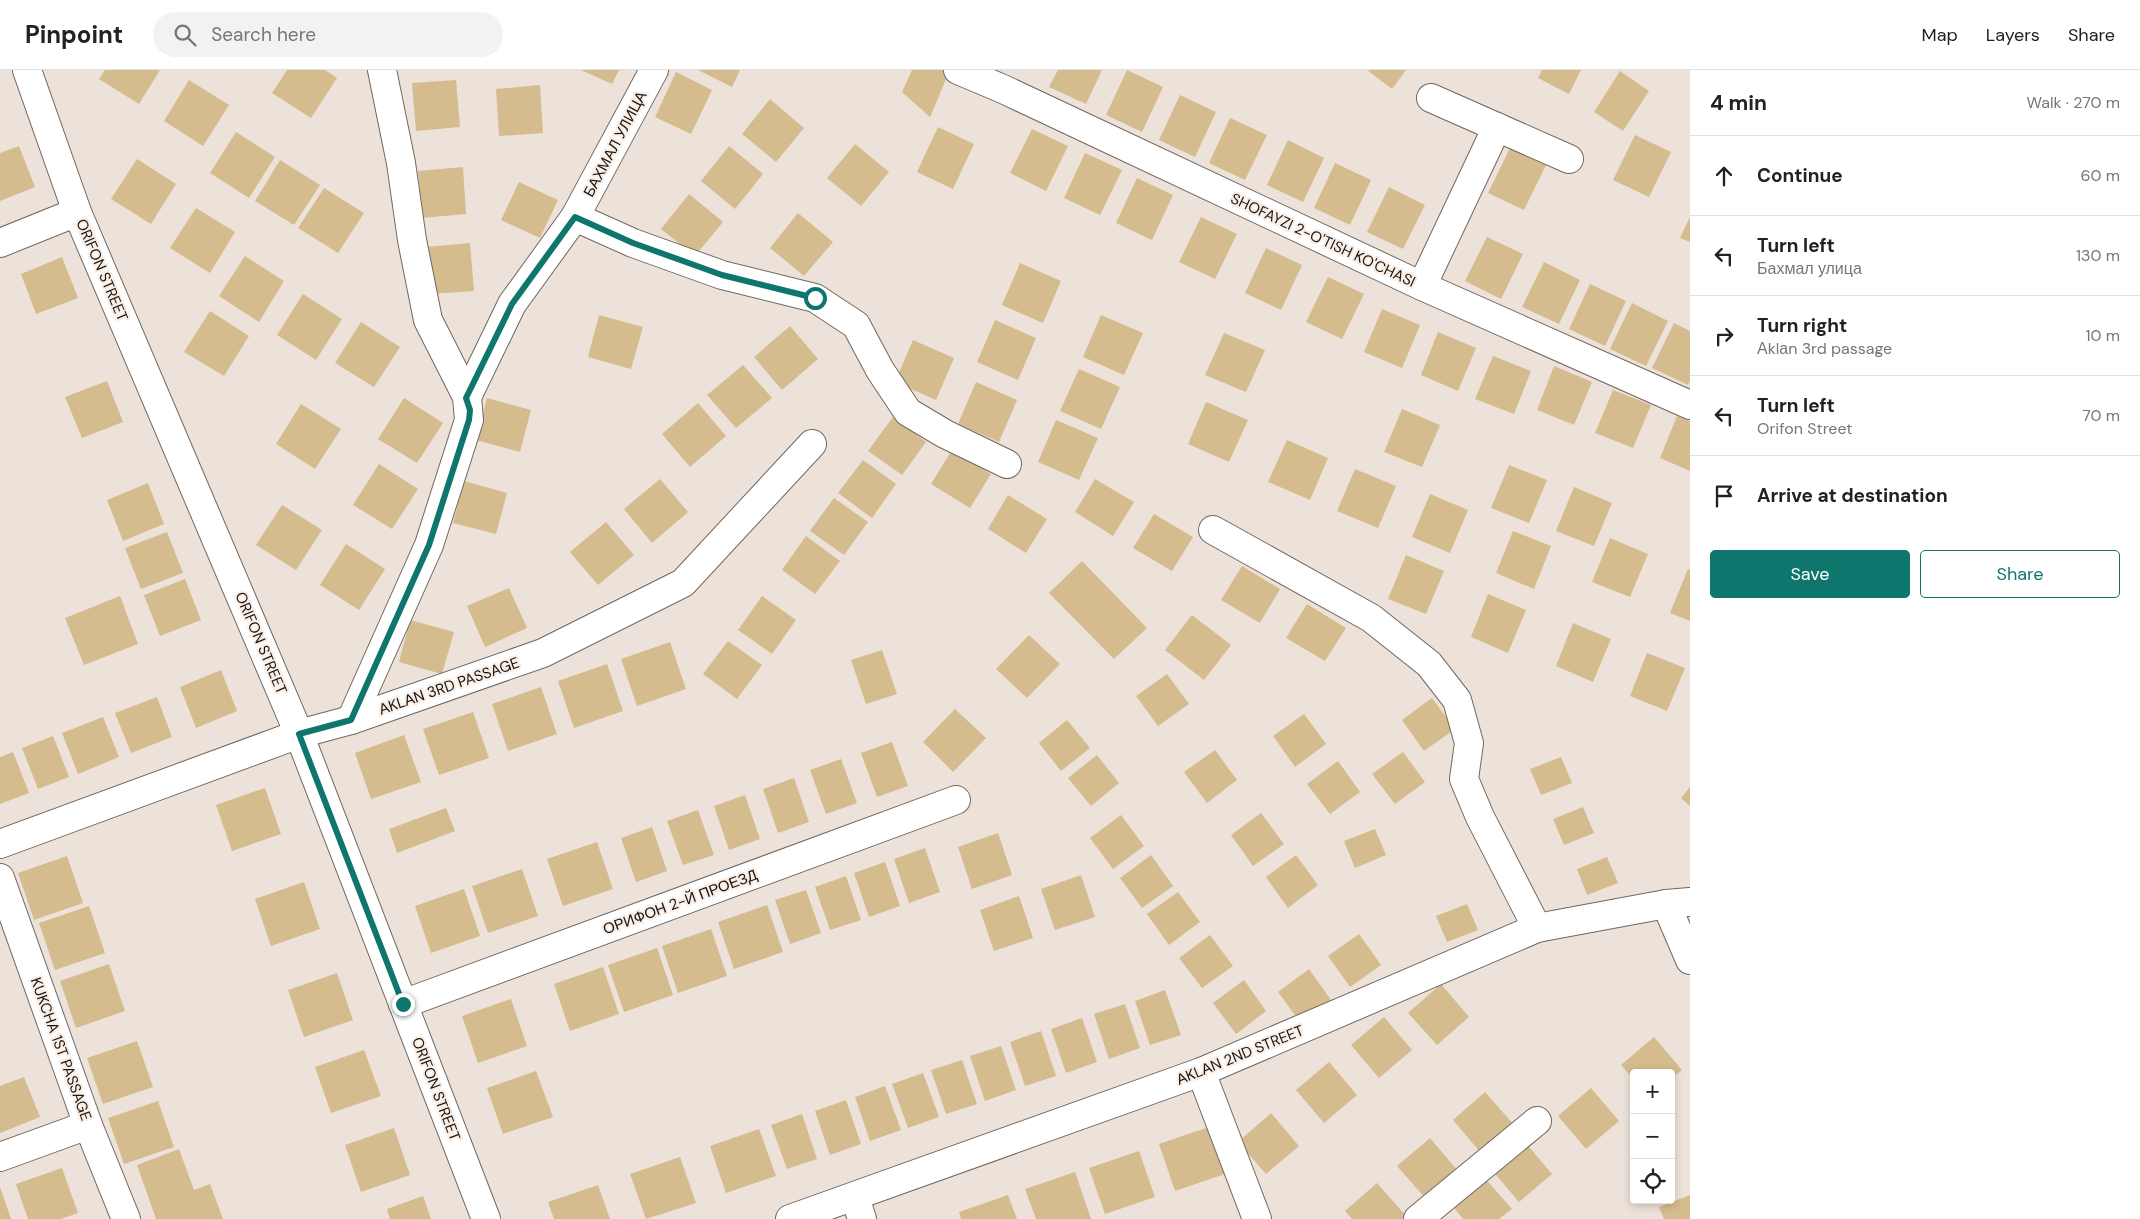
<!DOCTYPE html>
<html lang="en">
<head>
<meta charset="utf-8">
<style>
	body { margin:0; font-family:"DM Sans",sans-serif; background:#f2f2f2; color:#222 }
	.controls { position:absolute; right:15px; bottom:15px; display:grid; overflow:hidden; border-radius:5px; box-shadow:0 2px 8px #0003 }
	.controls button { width:45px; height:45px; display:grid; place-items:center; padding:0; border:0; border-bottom:1px solid #e0e0e0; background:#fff; color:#222; font:25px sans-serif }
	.stop { position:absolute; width:15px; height:15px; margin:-11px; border:4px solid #0f766e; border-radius:50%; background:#fff }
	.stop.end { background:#0f766e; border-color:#fff; box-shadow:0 1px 5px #0008 }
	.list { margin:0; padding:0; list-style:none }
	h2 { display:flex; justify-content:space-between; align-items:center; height:65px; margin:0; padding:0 20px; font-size:21px }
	h2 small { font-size:16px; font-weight:400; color:#767676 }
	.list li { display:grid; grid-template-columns:32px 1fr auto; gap:15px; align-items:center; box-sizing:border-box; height:80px; padding:0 20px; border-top:1px solid #e0e0e0 }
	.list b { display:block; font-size:19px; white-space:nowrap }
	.list p { margin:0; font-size:16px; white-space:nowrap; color:#767676 }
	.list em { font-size:16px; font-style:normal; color:#767676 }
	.actions { display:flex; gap:10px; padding:15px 20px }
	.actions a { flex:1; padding:11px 0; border:1px solid #0f766e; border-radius:5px; text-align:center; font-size:18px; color:#0f766e }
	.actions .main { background:#0f766e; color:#fff }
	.icon { flex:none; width:28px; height:28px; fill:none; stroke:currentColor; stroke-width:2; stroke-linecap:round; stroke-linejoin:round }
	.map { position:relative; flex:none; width:1690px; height:1149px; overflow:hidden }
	header { display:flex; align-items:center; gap:30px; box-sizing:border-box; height:70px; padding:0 25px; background:#fff; border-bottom:1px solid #e0e0e0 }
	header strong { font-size:24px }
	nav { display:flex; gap:28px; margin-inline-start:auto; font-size:18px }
	.search { width:350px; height:45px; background:#f2f2f2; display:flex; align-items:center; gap:12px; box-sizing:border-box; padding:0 18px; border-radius:28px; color:#767676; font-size:19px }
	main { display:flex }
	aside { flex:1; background:#fff }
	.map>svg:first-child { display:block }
	.building { fill:#d5bc8e }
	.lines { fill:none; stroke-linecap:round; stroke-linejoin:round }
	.minor-casing { stroke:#71675f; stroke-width:30 }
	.minor { stroke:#fff; stroke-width:28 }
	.route { stroke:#0f766e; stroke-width:6 }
	.labels { text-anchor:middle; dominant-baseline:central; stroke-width:4.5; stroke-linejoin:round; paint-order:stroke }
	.street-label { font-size:15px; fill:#181411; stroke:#faefe6 }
</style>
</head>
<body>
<header>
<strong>Pinpoint</strong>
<div class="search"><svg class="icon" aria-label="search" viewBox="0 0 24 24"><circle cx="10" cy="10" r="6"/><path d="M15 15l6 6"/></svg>Search here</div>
<nav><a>Map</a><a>Layers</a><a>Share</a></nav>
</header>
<main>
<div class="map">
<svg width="1690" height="1149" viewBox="0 0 1690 1149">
	<rect width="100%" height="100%" fill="#ede2d9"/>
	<!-- building -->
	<g class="building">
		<polygon points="105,0 160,0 139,34 99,9"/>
		<polygon points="287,0 325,0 337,8 311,48 272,23"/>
		<polygon points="581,0 619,0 612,14"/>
		<polygon points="698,0 740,0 732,17"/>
		<polygon points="912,0 950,0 930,47 902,22"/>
		<polygon points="1058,0 1102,0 1086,34 1049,17"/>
		<polygon points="1127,0 1163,17 1142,62 1106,45"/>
		<polygon points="1367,0 1406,0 1392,19"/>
		<polygon points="1542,0 1581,0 1569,24 1538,8"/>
		<polygon points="1620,1 1649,21 1623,61 1594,42"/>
		<polygon points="676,2 712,20 691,64 655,47"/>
		<polygon points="189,10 229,35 203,76 164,51"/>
		<polygon points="456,10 460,57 416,61 412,13"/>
		<polygon points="540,15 543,63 499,66 496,19"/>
		<polygon points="1180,25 1216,42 1195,87 1159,70"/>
		<polygon points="770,29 804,58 776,92 742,64"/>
		<polygon points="1230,48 1267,65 1245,110 1209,93"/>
		<polygon points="938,57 974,74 953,119 917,102"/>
		<polygon points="1032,59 1068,76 1046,121 1010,103"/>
		<polygon points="236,62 275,87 249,128 210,103"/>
		<polygon points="1635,65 1671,82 1649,127 1613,110"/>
		<polygon points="1288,70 1324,88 1303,132 1267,115"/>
		<polygon points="855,74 889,102 861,136 827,108"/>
		<polygon points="19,76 35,117 0,131 0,83"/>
		<polygon points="729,76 763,104 735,139 701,111"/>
		<polygon points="1510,78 1546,95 1524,140 1488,123"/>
		<polygon points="1085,83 1122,100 1100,145 1064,128"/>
		<polygon points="137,89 176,114 151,154 111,129"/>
		<polygon points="280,90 320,115 294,155 255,131"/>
		<polygon points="1335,93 1371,110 1350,155 1314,138"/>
		<polygon points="463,97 466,144 422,148 418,101"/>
		<polygon points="1137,108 1173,125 1152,170 1116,153"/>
		<polygon points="519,112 558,130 540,168 501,150"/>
		<polygon points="1389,117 1425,135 1403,179 1367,162"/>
		<polygon points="324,118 364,143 338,183 298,158"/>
		<polygon points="689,124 723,152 695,186 661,159"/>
		<polygon points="196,138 235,162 210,203 170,178"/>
		<polygon points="798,143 833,172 804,206 770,178"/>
		<polygon points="1201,147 1237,164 1215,209 1179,192"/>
		<polygon points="1690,147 1690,172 1680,168"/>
		<polygon points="1487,167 1523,184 1501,229 1465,211"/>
		<polygon points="470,173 474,221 429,224 426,177"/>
		<polygon points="1266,178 1302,195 1281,240 1245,223"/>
		<polygon points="245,186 284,211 259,252 219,226"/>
		<polygon points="62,187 78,228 36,244 21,204"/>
		<polygon points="1544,192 1580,210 1559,254 1522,237"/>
		<polygon points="1020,193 1061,211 1043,253 1002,235"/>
		<polygon points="1328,207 1364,224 1342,269 1306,252"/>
		<polygon points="1590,214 1626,231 1605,276 1569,259"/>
		<polygon points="303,224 342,249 316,290 277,265"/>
		<polygon points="1632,233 1668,251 1646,296 1610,279"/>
		<polygon points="1382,239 1420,255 1402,298 1364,282"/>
		<polygon points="210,241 249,266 224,306 184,282"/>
		<polygon points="599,245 643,257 631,299 588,287"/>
		<polygon points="1101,245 1143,263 1124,305 1083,287"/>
		<polygon points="995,250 1036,268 1018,310 977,292"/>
		<polygon points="361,252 400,277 374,317 335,293"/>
		<polygon points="1674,253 1690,261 1690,311 1688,315 1652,298"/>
		<polygon points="790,256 818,289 782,320 754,287"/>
		<polygon points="1438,262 1476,278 1458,321 1421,305"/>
		<polygon points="1224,263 1265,280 1246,322 1205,305"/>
		<polygon points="913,270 954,288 936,330 895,312"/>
		<polygon points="1493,286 1531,301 1514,344 1475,329"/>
		<polygon points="743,295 772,328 736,358 707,325"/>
		<polygon points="1554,296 1592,312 1574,355 1537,340"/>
		<polygon points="1079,299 1120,317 1101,359 1060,341"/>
		<polygon points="107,311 123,352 82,368 65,327"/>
		<polygon points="976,312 1017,330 999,372 958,354"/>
		<polygon points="1613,320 1651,335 1633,378 1595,363"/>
		<polygon points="404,328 443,353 417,393 378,369"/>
		<polygon points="487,328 531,340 520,382 476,370"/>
		<polygon points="1206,332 1248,350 1229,392 1188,374"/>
		<polygon points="698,333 726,366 690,397 662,364"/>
		<polygon points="301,334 341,359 315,399 276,374"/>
		<polygon points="1402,339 1440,355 1422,397 1384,382"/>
		<polygon points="1677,346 1690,351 1690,401 1660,388"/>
		<polygon points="893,347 926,372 902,405 868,381"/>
		<polygon points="1056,350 1098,368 1079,410 1038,392"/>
		<polygon points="1287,370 1328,388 1310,430 1268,412"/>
		<polygon points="952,380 991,404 970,438 931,414"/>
		<polygon points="863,390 896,414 872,448 838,423"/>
		<polygon points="379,394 418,419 392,459 353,435"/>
		<polygon points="1509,395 1547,410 1529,453 1491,438"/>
		<polygon points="1355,399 1396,416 1378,458 1337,441"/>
		<polygon points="660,409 688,442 652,473 624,439"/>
		<polygon points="1095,409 1134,432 1113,466 1075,442"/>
		<polygon points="464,411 507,423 496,464 453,453"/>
		<polygon points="148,413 164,454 123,471 107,430"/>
		<polygon points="1574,417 1612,433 1594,476 1556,461"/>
		<polygon points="1430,424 1468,440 1450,483 1412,467"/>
		<polygon points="1008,425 1047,449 1026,483 988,459"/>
		<polygon points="834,428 868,452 844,485 810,461"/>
		<polygon points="282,435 322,460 296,500 256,475"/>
		<polygon points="1154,444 1193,467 1172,501 1133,478"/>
		<polygon points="606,452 634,485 598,515 570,482"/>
		<polygon points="1513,461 1551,476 1534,519 1496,503"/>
		<polygon points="167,462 183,503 141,519 125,478"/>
		<polygon points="806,466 840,491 815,524 782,500"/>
		<polygon points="1610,468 1648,484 1630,527 1592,512"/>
		<polygon points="346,474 385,499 359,540 320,515"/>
		<polygon points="1406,485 1444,501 1426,544 1388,529"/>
		<polygon points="1082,491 1147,558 1114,589 1049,523"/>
		<polygon points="1242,496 1280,519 1260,553 1221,530"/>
		<polygon points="1688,499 1690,500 1690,551 1670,543"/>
		<polygon points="185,509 201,550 160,566 144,525"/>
		<polygon points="509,518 527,558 485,577 467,536"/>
		<polygon points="1488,524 1526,540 1508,583 1471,567"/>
		<polygon points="120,526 138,574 84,595 65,548"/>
		<polygon points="762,526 796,550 772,584 738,560"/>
		<polygon points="1307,534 1346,558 1325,591 1286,568"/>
		<polygon points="1192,545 1231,575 1204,610 1165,580"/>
		<polygon points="410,550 454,562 442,604 399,592"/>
		<polygon points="1573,553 1611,569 1593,612 1556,596"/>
		<polygon points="1029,565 1060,594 1027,628 996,599"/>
		<polygon points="728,571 762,595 737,629 703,604"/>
		<polygon points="670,572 686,619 637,636 621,589"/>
		<polygon points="882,580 897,624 866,634 851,590"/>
		<polygon points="1647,583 1685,598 1667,641 1630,626"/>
		<polygon points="607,594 623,641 574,658 558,611"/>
		<polygon points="221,600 237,641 196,658 180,617"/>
		<polygon points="1167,604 1189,634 1158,656 1136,626"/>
		<polygon points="541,617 557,664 508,681 492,634"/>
		<polygon points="157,627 172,667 131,683 115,643"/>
		<polygon points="1432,628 1455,659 1424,681 1402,650"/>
		<polygon points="955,639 986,668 953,702 923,672"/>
		<polygon points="473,642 489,688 439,705 423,659"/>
		<polygon points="1304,644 1326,674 1295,697 1273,666"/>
		<polygon points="103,647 119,687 78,704 62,663"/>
		<polygon points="1067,650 1090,678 1061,701 1039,673"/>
		<polygon points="404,665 421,712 371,729 355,683"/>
		<polygon points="53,666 69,707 38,719 22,678"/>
		<polygon points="892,672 908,716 877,727 861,683"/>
		<polygon points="1215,680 1237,710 1207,733 1184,702"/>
		<polygon points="13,682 29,723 0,734 0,687"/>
		<polygon points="1403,682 1425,712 1395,734 1372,704"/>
		<polygon points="1097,685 1119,713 1091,736 1068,708"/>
		<polygon points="1561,687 1572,713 1541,725 1530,699"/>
		<polygon points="841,689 857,733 826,744 810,700"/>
		<polygon points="1338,691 1360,722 1330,744 1307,714"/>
		<polygon points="794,708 809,752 778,763 763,719"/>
		<polygon points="1690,717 1690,736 1681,728"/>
		<polygon points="265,718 281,764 232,781 216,735"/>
		<polygon points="745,725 760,769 729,780 714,736"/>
		<polygon points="1583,737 1594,763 1564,775 1553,749"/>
		<polygon points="446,738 455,761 397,783 389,759"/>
		<polygon points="698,740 714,785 683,795 667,751"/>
		<polygon points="1261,743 1284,774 1253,796 1231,765"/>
		<polygon points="1121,745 1144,776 1113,799 1090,768"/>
		<polygon points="652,757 667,801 636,812 621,768"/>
		<polygon points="1375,759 1386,785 1355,798 1344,771"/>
		<polygon points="998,763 1012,805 972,819 958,777"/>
		<polygon points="597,772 613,819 563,836 547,789"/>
		<polygon points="925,778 940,822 909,833 894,789"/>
		<polygon points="1151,785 1173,816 1142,838 1120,808"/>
		<polygon points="1296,785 1318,815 1288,838 1266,807"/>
		<polygon points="67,786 83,833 34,850 18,803"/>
		<polygon points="1607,787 1618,813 1587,825 1577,799"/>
		<polygon points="885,792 900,836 869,847 854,803"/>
		<polygon points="522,799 538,846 488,863 472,816"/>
		<polygon points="1081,805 1095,847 1055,860 1041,819"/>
		<polygon points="846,806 861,850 830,860 815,817"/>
		<polygon points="304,812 320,859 271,876 255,829"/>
		<polygon points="464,819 480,866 431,883 415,836"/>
		<polygon points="806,820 821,863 790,874 775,830"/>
		<polygon points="1178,822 1200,852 1169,875 1147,844"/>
		<polygon points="1019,826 1033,868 994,881 980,840"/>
		<polygon points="1467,834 1478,860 1447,872 1436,846"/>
		<polygon points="767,835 783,882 734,899 718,852"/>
		<polygon points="89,836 105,883 55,900 39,853"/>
		<polygon points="711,859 727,906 678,923 662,876"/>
		<polygon points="1359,864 1381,895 1350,917 1328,886"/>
		<polygon points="1210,865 1233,896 1202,918 1179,888"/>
		<polygon points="657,878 673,925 624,942 608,895"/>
		<polygon points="109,894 125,941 76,958 60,911"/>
		<polygon points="603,897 619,944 570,961 554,914"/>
		<polygon points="1309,899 1331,930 1300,952 1278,922"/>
		<polygon points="337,903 353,950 304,967 288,920"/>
		<polygon points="1244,910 1266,941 1236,964 1213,933"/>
		<polygon points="1441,914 1469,947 1437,975 1408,943"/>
		<polygon points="1165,920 1181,965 1150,975 1135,931"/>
		<polygon points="511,929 527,976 478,993 462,946"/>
		<polygon points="1125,934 1140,978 1109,989 1094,944"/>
		<polygon points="1384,947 1412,980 1379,1008 1351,975"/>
		<polygon points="1082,948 1097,992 1066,1003 1051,959"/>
		<polygon points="1041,961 1056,1006 1025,1016 1010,972"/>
		<polygon points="1654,967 1682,1000 1671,1009 1671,1003 1634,1003 1634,1010 1621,995"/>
		<polygon points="137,971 153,1017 103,1034 87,988"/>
		<polygon points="1001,976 1016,1020 985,1031 970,986"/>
		<polygon points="364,980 381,1026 331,1043 315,997"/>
		<polygon points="962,990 977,1034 946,1044 931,1000"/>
		<polygon points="1329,992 1357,1025 1324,1053 1296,1020"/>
		<polygon points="536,1001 553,1047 503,1064 487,1018"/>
		<polygon points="923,1003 939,1047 908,1058 892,1014"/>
		<polygon points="24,1007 40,1047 0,1063 0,1016"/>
		<polygon points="885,1016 901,1060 870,1071 855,1027"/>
		<polygon points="1591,1018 1619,1051 1586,1079 1558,1046"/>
		<polygon points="1485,1022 1514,1055 1481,1083 1453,1050"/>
		<polygon points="846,1030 861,1074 830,1085 815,1041"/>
		<polygon points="158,1031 174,1077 124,1094 108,1048"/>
		<polygon points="1271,1043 1299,1076 1266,1104 1238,1072"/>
		<polygon points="802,1044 817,1089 787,1099 771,1055"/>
		<polygon points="1209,1057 1225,1104 1175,1121 1159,1074"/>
		<polygon points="394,1058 410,1105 361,1122 345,1075"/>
		<polygon points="759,1059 776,1106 726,1123 710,1076"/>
		<polygon points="1430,1068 1458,1101 1426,1129 1397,1096"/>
		<polygon points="1524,1071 1552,1104 1519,1132 1491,1099"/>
		<polygon points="179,1079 194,1120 210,1114 223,1149 156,1149 137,1095"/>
		<polygon points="1139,1081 1155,1127 1105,1144 1089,1098"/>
		<polygon points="680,1087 696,1133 646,1149 630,1104"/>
		<polygon points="62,1098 78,1143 61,1149 28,1149 16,1114"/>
		<polygon points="1075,1102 1091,1149 1036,1149 1025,1119"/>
		<polygon points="1483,1106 1512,1139 1499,1149 1463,1149 1451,1134"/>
		<polygon points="1377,1113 1406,1146 1402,1149 1352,1149 1345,1141"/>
		<polygon points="598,1115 610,1149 554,1149 548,1132"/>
		<polygon points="0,1117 11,1149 0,1149"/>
		<polygon points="1008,1125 1017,1149 961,1149 959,1142"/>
		<polygon points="1690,1125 1690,1149 1664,1149 1659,1137"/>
		<polygon points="423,1126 431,1149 390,1149 387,1139"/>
	</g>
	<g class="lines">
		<defs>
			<g id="minor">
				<polyline points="27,0 77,142 299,664 486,1149"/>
				<polyline points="958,0 1003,19 1422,216 1690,335"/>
				<polyline points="1431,28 1569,89"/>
				<polyline points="575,147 633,173 722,205 815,228 856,255 880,300 908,342 945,364 1007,394"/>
				<polyline points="0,173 77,142"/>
				<polyline points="1422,216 1497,57"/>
				<polyline points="467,327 512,234 575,147 654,0"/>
				<polyline points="1213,460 1371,548 1429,594 1457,630 1469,673 1464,709 1480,747 1537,858"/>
				<polyline points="351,650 429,475 469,350 467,327 428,250 412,170 401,93 382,0"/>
				<polyline points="0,774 299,664 351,650 543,583 683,513 812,374"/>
				<polyline points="0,808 88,1055 126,1149"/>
				<polyline points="1666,834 1690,890"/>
				<polyline points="403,934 956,730"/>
				<polyline points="1201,1002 1257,1149"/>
				<polyline points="0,1087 88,1055"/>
				<polyline points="855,1127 862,1149"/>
				<polyline points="790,1149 1201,1002 1537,858 1666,834 1690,832"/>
				<polyline points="1418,1149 1537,1051"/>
			</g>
		</defs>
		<!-- minor casing -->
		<use href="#minor" class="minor-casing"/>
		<!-- minor -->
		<use href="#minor" class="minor"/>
	</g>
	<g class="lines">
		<!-- route -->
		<polyline class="route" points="403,934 299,664 351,650 429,475 469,350 470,340 466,328 512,234 575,147 633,173 722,205 815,228"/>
	</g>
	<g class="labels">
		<!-- street labels -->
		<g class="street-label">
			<text transform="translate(615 74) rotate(-62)">БАХМАЛ УЛИЦА</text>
			<text transform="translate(1323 170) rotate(25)">SHOFAYZI 2-O'TISH KO'CHASI</text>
			<text transform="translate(102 200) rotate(67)">ORIFON STREET</text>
			<text transform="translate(261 573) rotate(67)">ORIFON STREET</text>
			<text transform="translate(449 616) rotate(-19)">АKLАN 3RD PASSAGE</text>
			<text transform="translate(680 832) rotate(-20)">ОРИФОН 2-Й ПРОЕЗД</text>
			<text transform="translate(61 979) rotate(70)">KUKCHA 1ST PASSAGE</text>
			<text transform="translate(1240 985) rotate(-22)">АKLАN 2ND STREET</text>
			<text transform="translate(436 1019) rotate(69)">ORIFON STREET</text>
		</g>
	</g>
</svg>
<div class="controls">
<button>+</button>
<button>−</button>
<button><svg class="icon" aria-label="locate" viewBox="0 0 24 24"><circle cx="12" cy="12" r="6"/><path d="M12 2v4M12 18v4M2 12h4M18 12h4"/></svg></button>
</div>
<div class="stop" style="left:815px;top:228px"></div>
<div class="stop end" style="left:403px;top:934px"></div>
</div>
<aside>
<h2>4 min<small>Walk · 270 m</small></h2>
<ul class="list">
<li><svg class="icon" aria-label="ahead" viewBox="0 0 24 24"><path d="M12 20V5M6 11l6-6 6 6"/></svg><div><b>Continue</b></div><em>60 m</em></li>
<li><svg class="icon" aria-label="left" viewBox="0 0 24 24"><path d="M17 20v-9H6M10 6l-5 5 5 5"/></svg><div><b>Turn left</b><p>Бахмал улица</p></div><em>130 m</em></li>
<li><svg class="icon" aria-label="right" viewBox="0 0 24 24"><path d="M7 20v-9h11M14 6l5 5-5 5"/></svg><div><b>Turn right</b><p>Аklаn 3rd passage</p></div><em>10 m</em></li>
<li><svg class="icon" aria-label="left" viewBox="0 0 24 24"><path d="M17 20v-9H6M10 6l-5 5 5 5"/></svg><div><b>Turn left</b><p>Orifon Street</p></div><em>70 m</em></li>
<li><svg class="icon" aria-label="arrive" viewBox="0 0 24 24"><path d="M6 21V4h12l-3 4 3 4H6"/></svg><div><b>Arrive at destination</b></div></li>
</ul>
<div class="actions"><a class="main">Save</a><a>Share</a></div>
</aside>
</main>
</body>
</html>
